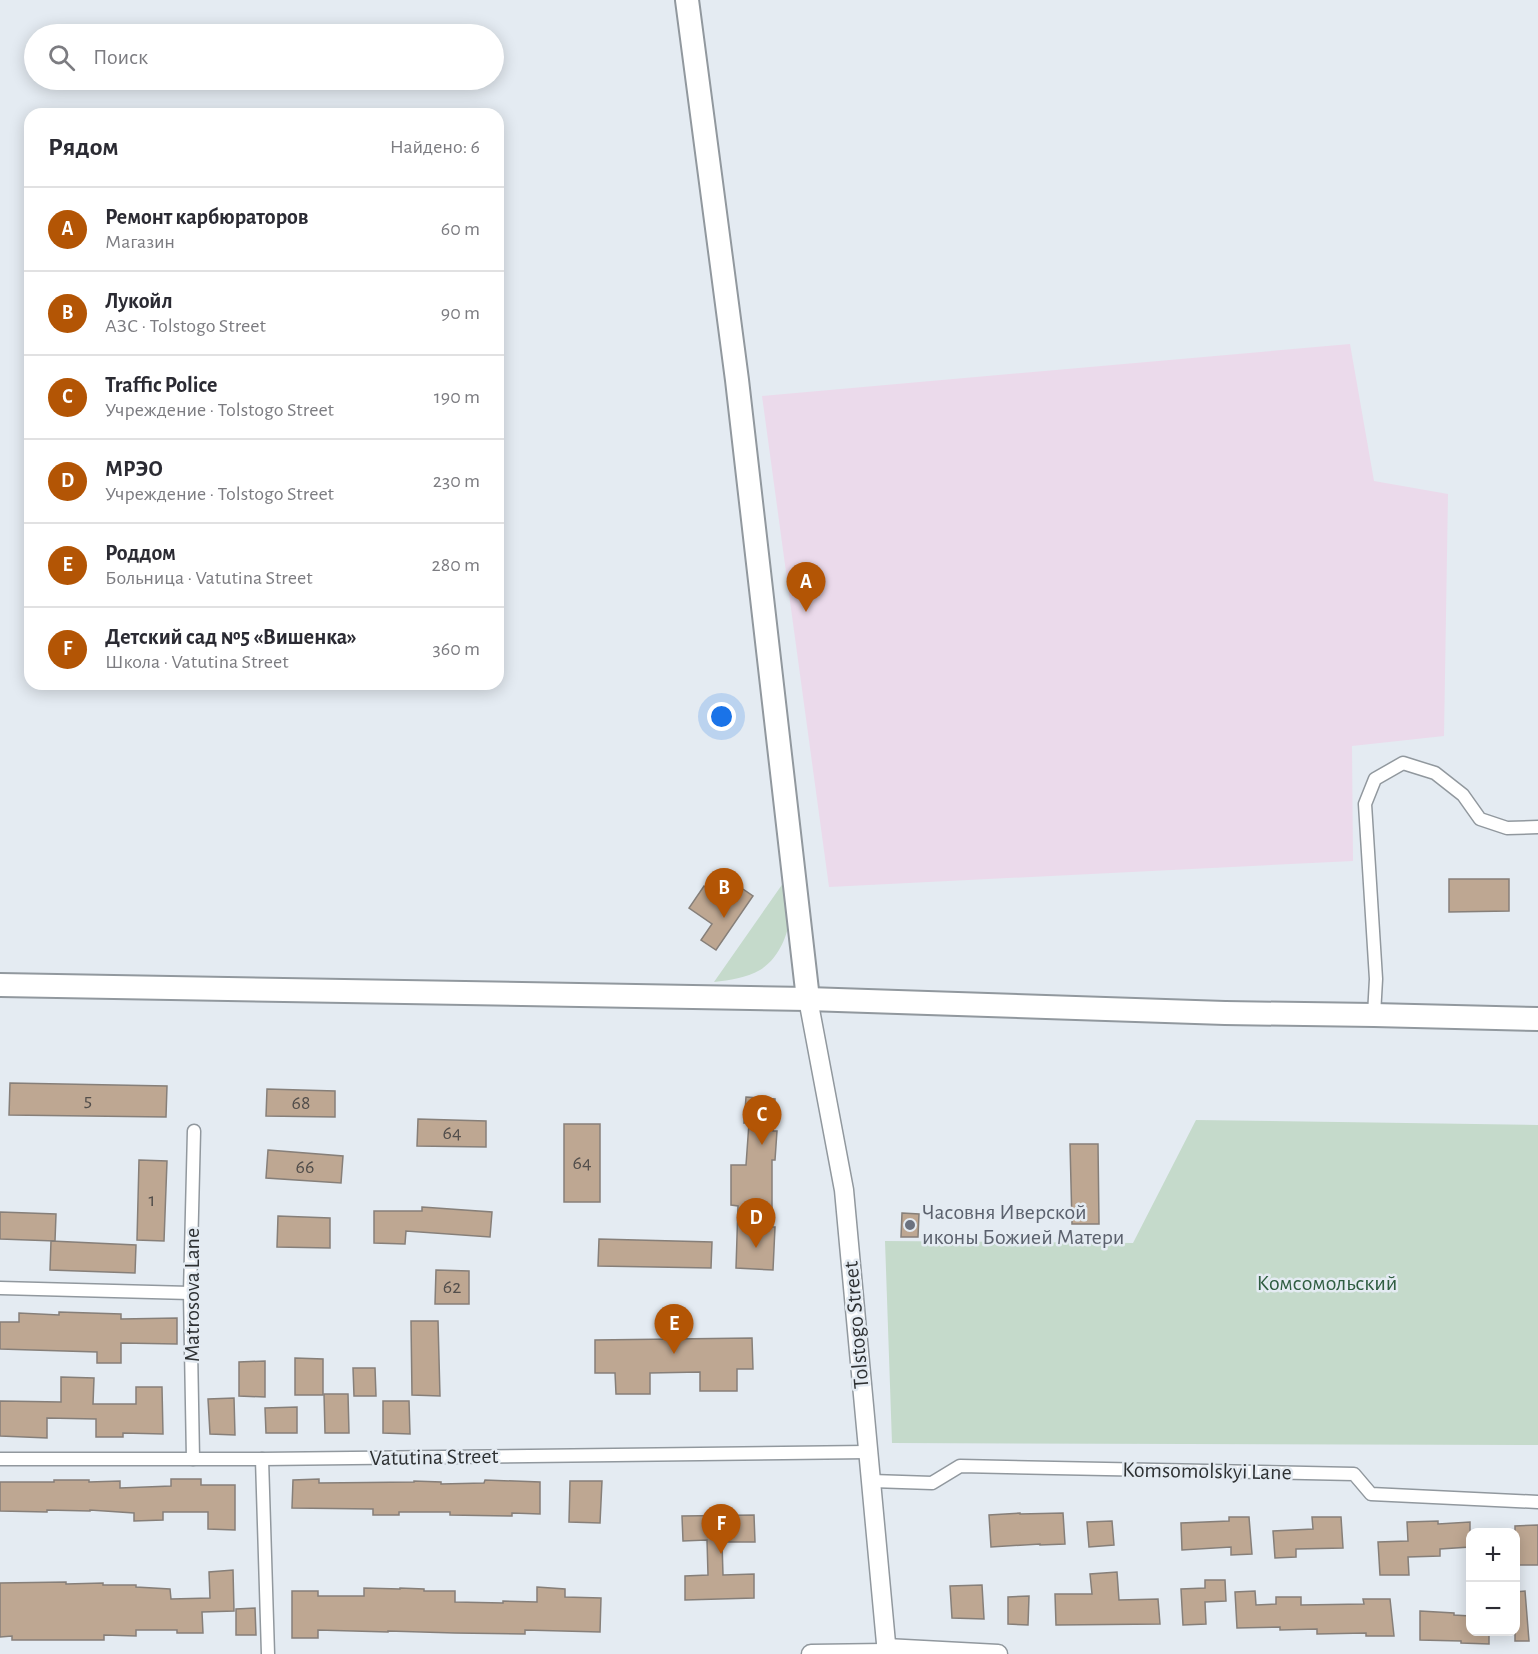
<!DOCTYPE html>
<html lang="ru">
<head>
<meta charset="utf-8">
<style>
	body { margin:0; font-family:"Alegreya Sans",sans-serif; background:#f7f7f7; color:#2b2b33 }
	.controls { position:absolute; right:18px; bottom:18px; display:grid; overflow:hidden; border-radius:12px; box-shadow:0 3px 15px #0003 }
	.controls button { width:54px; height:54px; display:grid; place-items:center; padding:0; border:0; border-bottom:2px solid #e1e1e2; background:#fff; color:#2b2b33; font:30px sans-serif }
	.you { position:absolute; left:722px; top:717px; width:21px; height:21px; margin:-15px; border:4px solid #fff; border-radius:50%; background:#1a73e8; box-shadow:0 0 0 9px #1a73e833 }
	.badge { display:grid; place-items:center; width:39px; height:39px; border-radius:50%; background:#b35505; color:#fff; font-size:20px; font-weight:700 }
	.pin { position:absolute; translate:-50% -50px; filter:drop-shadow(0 2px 3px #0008) }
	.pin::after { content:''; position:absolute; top:32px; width:21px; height:18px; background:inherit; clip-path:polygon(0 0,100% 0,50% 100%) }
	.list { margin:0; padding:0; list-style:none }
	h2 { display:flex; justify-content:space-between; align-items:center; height:78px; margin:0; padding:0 24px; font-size:26px }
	h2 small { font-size:20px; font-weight:400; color:#7c7c81 }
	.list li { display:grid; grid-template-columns:39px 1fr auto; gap:18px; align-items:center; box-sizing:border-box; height:84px; padding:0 24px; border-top:2px solid #e1e1e2 }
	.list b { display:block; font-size:22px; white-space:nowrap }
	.list p { margin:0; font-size:20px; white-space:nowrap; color:#7c7c81 }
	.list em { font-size:20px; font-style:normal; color:#7c7c81 }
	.icon { flex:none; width:33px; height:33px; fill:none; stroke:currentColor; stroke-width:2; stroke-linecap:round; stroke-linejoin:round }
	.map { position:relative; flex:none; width:1538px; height:1654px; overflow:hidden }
	.search { position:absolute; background:#fff; box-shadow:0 3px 15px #0003; left:24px; top:24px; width:480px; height:66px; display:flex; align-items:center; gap:15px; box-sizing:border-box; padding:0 21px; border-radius:33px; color:#7c7c81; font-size:22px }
	.panel { position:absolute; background:#fff; box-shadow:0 3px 15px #0003; left:24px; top:108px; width:480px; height:582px; border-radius:18px }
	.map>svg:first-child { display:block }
	.industrial { fill:#ebdaeb }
	.green { fill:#c5dacb }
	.building { fill:#bea792; stroke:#867f79; stroke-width:1.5 }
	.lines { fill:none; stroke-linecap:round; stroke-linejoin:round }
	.street-casing { stroke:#91989e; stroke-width:15 }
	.secondary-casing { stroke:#91989e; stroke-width:21 }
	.highway-casing { stroke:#91989e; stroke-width:26 }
	.street { stroke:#fff; stroke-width:12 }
	.secondary { stroke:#fff; stroke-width:18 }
	.highway { stroke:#fff; stroke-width:22 }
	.worship-dot { fill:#6b7280; stroke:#e4ebf2; stroke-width:2 }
	.labels { text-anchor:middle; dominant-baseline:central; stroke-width:5; stroke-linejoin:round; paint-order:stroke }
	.number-label { font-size:20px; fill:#524e4b }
	.worship-label { font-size:22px; fill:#5b616d; stroke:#e4ebf2; text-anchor:start }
	.park-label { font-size:22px; fill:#2f5d41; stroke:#e4ebf2 }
	.street-label { font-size:22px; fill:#2e3133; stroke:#e4ebf2 }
</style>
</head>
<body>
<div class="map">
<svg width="1538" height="1654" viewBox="0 0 1538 1654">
	<rect width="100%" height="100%" fill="#e4ebf2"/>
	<!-- industrial -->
	<polygon class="industrial" points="1350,344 1374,481 1448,494 1444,736 1352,746 1353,861 829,887 762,396"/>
	<!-- green -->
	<g class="green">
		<path d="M786 879C787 889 789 898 790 908 791 930 780 958 760 970 746 978 730 980 714 982Z"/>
		<polygon points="1196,1120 1538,1125 1538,1445 892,1443 885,1241 1133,1243"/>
	</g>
	<!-- building -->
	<g class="building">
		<polygon points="1449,879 1509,879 1509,911 1449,912"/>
		<polygon points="737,885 753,896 716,950 701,940 712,924 689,908 704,886 726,901"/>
		<polygon points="10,1083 167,1086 166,1117 9,1115"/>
		<polygon points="267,1089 335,1091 335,1117 266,1116"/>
		<polygon points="746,1097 775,1099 773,1131 777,1131 775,1160 772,1160 772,1227 775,1227 773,1270 736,1268 738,1206 731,1205 731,1165 746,1165 749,1123 744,1123"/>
		<polygon points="418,1119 486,1121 486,1147 417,1146"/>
		<rect x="564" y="1124" width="36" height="78"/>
		<polygon points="1070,1144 1098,1144 1099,1224 1072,1224"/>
		<polygon points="268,1150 343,1156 341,1183 266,1178"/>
		<polygon points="139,1160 167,1161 164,1241 137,1240"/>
		<polygon points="422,1207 492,1212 490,1237 406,1231 405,1244 374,1243 374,1211 422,1211"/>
		<polygon points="0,1212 56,1214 55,1241 0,1239"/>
		<polygon points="902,1213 919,1214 918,1237 901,1237"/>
		<polygon points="278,1216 330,1218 330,1248 277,1247"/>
		<polygon points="599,1239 712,1242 711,1268 598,1266"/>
		<polygon points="51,1241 136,1245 135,1273 50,1270"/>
		<polygon points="436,1270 469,1271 469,1304 435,1304"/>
		<polygon points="59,1312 121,1314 121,1319 177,1318 177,1344 121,1343 121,1363 97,1363 97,1352 0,1349 0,1322 19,1322 19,1313 59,1315"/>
		<polygon points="411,1321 438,1321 440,1396 412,1395"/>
		<polygon points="752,1338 753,1369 737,1369 737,1391 700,1391 700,1372 650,1373 650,1394 616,1394 615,1373 595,1373 595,1340"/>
		<polygon points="295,1358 323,1359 323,1395 295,1395"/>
		<polygon points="265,1361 265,1397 239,1396 239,1362"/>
		<polygon points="353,1368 375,1368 376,1396 354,1396"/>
		<polygon points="61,1377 94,1378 93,1404 136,1404 136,1387 162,1387 163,1434 123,1433 123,1437 96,1437 96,1419 47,1418 47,1438 0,1436 0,1401 61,1402"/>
		<polygon points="324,1394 348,1394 349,1433 325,1433"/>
		<polygon points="234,1398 235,1435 210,1434 208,1399"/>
		<polygon points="383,1401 409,1401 410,1434 383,1433"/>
		<polygon points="297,1407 297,1433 266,1433 265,1408"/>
		<polygon points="171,1479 201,1479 201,1485 235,1485 235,1530 208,1529 208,1512 163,1512 163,1520 134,1521 134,1513 90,1510 90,1511 47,1510 47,1512 0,1511 0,1482 54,1482 54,1480 89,1480 89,1482 120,1481 120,1488 171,1486"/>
		<polygon points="319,1479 319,1483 414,1482 414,1481 441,1482 441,1484 484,1483 485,1480 540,1482 540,1514 512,1513 512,1516 450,1515 450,1512 399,1512 399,1515 373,1515 373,1509 292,1508 293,1480"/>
		<polygon points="570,1481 602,1481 600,1523 569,1522"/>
		<polygon points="1020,1513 1020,1514 1063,1513 1065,1544 1040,1545 1040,1544 991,1547 989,1515"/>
		<polygon points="754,1515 755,1542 722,1542 723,1575 754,1574 754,1598 685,1600 685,1576 708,1575 707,1540 683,1541 682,1516"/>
		<polygon points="1229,1517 1249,1517 1252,1554 1231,1555 1231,1547 1182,1550 1181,1523 1229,1521"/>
		<polygon points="1312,1517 1341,1517 1343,1548 1296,1549 1296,1557 1275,1558 1273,1531 1313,1529"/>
		<polygon points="1112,1521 1114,1545 1089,1547 1087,1522"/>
		<polygon points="1438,1521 1438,1524 1470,1522 1470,1547 1440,1549 1440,1556 1408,1557 1409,1575 1380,1575 1378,1542 1408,1541 1407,1522"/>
		<polygon points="1538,1525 1538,1565 1515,1565 1515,1526"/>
		<polygon points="233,1570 234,1611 202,1612 203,1633 177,1633 177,1630 136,1630 136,1636 104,1635 104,1640 12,1640 12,1636 0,1637 0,1583 66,1582 66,1584 103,1583 103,1585 136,1585 136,1587 170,1589 171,1599 210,1598 209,1572"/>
		<polygon points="1117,1572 1119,1600 1158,1599 1160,1624 1056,1625 1055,1594 1092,1594 1090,1574"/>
		<polygon points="1205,1580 1225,1580 1226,1601 1205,1602 1206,1624 1183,1625 1181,1589 1205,1588"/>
		<polygon points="982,1585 984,1619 952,1618 950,1586"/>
		<polygon points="537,1587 565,1589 565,1597 601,1598 600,1632 525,1630 525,1634 455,1633 388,1631 388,1632 318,1630 318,1638 292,1638 292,1591 318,1591 318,1596 364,1596 364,1588 400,1589 400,1588 424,1589 424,1591 455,1591 455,1602 503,1603 503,1601 537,1602"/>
		<polygon points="1255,1591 1256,1605 1276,1604 1276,1597 1301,1597 1301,1605 1364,1604 1363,1599 1390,1599 1394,1636 1366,1636 1366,1633 1317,1634 1317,1629 1280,1630 1280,1627 1237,1628 1235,1592"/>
		<polygon points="1525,1591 1529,1641 1515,1641 1515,1592"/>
		<polygon points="1029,1596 1028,1625 1008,1624 1008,1597"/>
		<polygon points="255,1608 256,1635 236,1635 236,1609"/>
		<polygon points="1420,1611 1454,1613 1454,1615 1470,1616 1470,1632 1489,1632 1489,1644 1461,1643 1461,1641 1420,1640"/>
	</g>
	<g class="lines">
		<defs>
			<g id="street">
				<polyline points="1374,1015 1376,979 1365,804 1375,779 1403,763 1435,773 1463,795 1480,819 1507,828 1538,827"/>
				<polyline points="0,1288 190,1293"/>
				<polyline points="0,1459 262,1459 868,1452"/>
				<polyline points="193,1459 190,1293 194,1131"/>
				<polyline points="262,1459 268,1654"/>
				<polyline points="872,1481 932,1483 960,1466 1354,1474 1371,1494 1538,1502"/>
			</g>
			<g id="secondary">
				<polyline points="808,999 844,1190 887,1654"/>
				<polyline points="886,1648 998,1654"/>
				<polyline points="811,1654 886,1653"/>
			</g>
			<g id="highway">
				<polyline points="687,0 737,380 808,999"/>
				<polyline points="0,985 808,999 1225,1013 1374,1015 1538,1019"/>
			</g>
		</defs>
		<!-- street casing -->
		<use href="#street" class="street-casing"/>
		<!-- secondary casing -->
		<use href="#secondary" class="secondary-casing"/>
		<!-- highway casing -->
		<use href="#highway" class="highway-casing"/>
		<!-- street -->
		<use href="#street" class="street"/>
		<!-- secondary -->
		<use href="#secondary" class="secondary"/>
		<!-- highway -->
		<use href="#highway" class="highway"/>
	</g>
	<!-- markers -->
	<circle class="worship-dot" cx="910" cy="1225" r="6"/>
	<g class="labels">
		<!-- number labels -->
		<g class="number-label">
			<text x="88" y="1100">5</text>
			<text x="301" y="1103">68</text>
			<text x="452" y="1133">64</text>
			<text x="582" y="1163">64</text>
			<text x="305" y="1167">66</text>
			<text x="152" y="1200">1</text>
			<text x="452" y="1287">62</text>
		</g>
		<!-- worship labels -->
		<g class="worship-label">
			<text x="922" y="1212">Часовня Иверской<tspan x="922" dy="25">иконы Божией Матери</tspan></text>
		</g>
		<!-- park labels -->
		<g class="park-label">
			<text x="1327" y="1283">Комсомольский</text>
		</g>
		<!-- street labels -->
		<g class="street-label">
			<text transform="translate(192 1295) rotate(-90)">Matrosova Lane</text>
			<text transform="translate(856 1325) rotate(-95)">Tolstogo Street</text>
			<text transform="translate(434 1457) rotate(-1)">Vatutina Street</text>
			<text transform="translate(1207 1471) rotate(1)">Komsomolskyi Lane</text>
		</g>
	</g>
</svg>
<div class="controls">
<button>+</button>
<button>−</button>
</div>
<div class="you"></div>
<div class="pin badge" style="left:806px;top:612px">A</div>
<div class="pin badge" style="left:724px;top:918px">B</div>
<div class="pin badge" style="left:762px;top:1145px">C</div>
<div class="pin badge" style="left:756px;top:1248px">D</div>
<div class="pin badge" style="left:674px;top:1354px">E</div>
<div class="pin badge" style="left:721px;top:1554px">F</div>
<div class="search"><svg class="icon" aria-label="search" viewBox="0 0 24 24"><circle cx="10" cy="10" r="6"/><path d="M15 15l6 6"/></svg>Поиск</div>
<section class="panel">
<h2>Рядом<small>Найдено: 6</small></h2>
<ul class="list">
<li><span class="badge">A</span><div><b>Ремонт карбюраторов</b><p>Магазин</p></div><em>60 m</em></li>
<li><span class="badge">B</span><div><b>Лукойл</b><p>АЗС · Tolstogo Street</p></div><em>90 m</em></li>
<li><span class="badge">C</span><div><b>Traffic Police</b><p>Учреждение · Tolstogo Street</p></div><em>190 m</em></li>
<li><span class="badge">D</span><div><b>МРЭО</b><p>Учреждение · Tolstogo Street</p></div><em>230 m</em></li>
<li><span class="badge">E</span><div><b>Роддом</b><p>Больница · Vatutina Street</p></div><em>280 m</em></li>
<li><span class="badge">F</span><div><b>Детский сад №5 «Вишенка»</b><p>Школа · Vatutina Street</p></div><em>360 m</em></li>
</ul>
</section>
</div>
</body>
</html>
